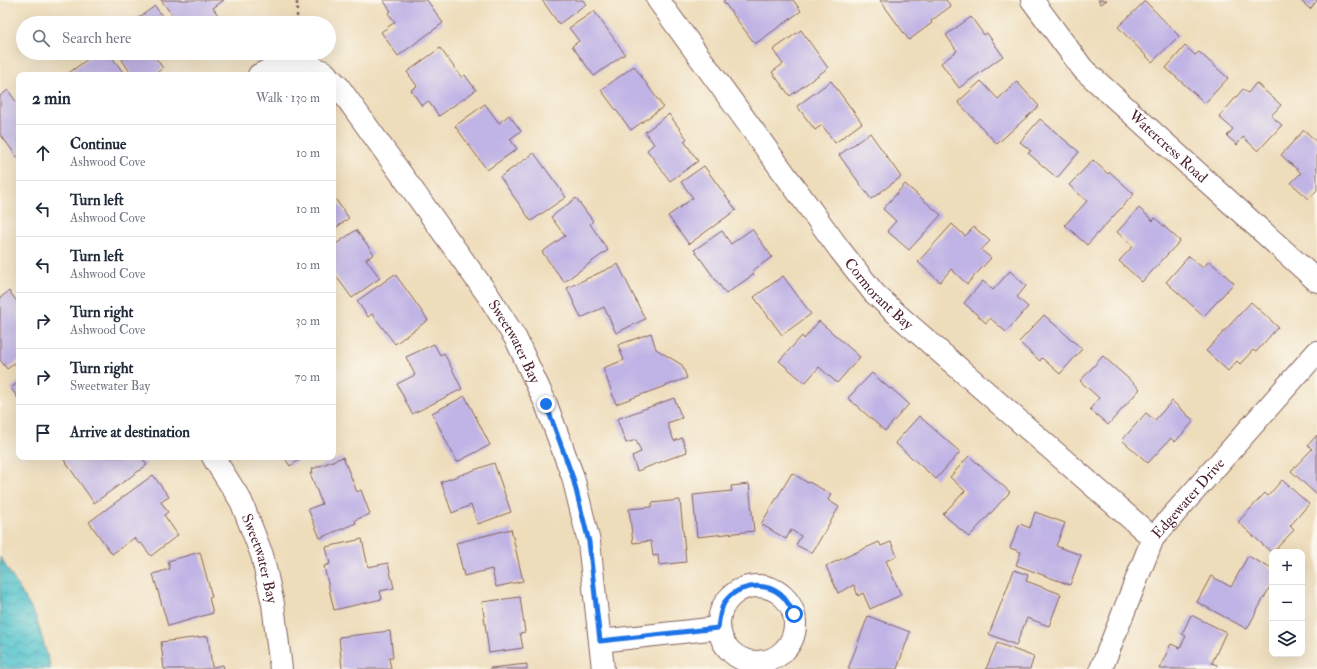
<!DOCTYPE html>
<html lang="en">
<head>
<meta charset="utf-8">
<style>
	body { margin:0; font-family:"IM FELL Double Pica",serif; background:#f2f2f3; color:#1f2937 }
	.controls { position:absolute; right:12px; bottom:12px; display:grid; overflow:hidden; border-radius:8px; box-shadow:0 4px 16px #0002 }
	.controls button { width:36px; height:36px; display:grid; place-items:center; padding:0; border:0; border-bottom:1px solid #e0e1e3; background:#fff; color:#1f2937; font:20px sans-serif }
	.stop { position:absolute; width:12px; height:12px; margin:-9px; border:3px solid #1a73e8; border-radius:50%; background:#fff }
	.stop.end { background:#1a73e8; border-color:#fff; box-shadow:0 1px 4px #0008 }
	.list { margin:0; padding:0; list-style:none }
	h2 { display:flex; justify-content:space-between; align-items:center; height:52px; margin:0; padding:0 16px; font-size:17px }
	h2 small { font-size:13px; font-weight:400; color:#747a83 }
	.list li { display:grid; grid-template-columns:26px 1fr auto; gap:12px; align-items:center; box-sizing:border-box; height:56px; padding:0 16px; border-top:1px solid #e0e1e3 }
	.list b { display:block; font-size:15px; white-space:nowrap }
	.list p { margin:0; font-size:13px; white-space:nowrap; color:#747a83 }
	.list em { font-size:13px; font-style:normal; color:#747a83 }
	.icon { flex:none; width:22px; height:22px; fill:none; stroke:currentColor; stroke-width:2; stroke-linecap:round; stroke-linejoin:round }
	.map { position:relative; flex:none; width:1317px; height:669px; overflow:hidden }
	.search { position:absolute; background:#fff; box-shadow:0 4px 16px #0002; left:16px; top:16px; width:320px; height:44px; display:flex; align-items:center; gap:10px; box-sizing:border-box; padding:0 14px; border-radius:22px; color:#747a83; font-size:15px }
	.panel { position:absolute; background:#fff; box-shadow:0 4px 16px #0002; left:16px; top:72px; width:320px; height:388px; border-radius:8px }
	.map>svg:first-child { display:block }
	.water { fill:url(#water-waves); stroke:#50727c }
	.building { fill:#c0b3e5 }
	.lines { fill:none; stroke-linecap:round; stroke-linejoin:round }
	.street-casing { stroke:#83625d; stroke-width:24 }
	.path { stroke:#83625d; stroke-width:2.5; stroke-dasharray:3 3; stroke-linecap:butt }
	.street { stroke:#fff; stroke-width:22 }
	.route { stroke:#1a73e8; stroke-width:5 }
	.labels { text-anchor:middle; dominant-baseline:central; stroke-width:3; stroke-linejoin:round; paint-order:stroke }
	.street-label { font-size:15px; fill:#4a1f2b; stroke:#fbf7ec }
</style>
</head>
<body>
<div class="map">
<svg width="1317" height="669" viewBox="0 0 1317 669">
	<defs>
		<pattern id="water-waves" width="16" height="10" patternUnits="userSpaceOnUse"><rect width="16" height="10" fill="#57c4cd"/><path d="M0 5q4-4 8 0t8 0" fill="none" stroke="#4a9fa7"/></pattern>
	</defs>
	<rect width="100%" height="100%" fill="#fbf7ec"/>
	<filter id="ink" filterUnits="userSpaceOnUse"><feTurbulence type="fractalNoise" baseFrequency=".025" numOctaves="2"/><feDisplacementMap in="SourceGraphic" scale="8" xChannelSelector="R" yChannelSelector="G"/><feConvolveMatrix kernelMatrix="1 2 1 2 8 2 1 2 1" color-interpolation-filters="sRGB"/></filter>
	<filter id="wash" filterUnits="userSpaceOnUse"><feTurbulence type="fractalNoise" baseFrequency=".012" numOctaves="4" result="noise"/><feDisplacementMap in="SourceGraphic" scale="16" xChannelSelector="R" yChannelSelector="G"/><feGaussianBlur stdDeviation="0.9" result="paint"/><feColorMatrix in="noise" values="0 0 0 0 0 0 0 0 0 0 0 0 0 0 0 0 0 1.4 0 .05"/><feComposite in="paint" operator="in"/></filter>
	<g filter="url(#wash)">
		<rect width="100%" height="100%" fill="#edb"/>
		<!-- water -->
		<polygon class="water" points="0,557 16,583 36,617 51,669 0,669"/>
		<g id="blocks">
			<!-- building -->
			<g class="building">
				<polygon points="161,0 224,0 213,8 221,19 215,23 178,23"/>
				<polygon points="383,0 427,0 443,23 398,56 381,32 395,22 388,13 391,11"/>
				<polygon points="542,0 583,0 586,4 559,24"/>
				<polygon points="725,0 793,0 801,11 755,44 723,1"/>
				<polygon points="880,0 946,0 951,6 931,21 932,23 909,40"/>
				<polygon points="1098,0 1107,0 1101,4"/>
				<polygon points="1300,0 1317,0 1317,1 1310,9"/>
				<polygon points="1145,1 1179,36 1152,62 1118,27"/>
				<polygon points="155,6 167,23 131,23"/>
				<polygon points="594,11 625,54 594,76 572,46 579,41 569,28"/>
				<polygon points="971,17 984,35 987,33 1003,56 959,88 941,63 957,51 946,35"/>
				<polygon points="801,30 828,68 790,96 772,72 783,64 773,50"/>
				<polygon points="1185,46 1195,55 1199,52 1228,78 1205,103 1166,68"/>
				<polygon points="440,48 462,78 465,75 476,90 439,116 428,101 422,106 411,90 417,86 407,72"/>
				<polygon points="96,53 109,53 125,75 66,75"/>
				<polygon points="123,53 162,53 155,57 163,68 154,75 132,75 122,60 126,57"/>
				<polygon points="634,66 663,107 631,130 601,90"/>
				<polygon points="831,81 862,123 835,143 822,125 815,130 797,106"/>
				<polygon points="981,81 998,99 1017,82 1039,106 997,144 958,102"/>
				<polygon points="1256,83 1281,105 1271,116 1282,125 1258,151 1243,137 1237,145 1227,136 1233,129 1219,117 1243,89 1248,93"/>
				<polygon points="8,90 17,103 19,101 19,157 18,158 0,134 0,96"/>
				<polygon points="485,104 499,123 509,115 521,131 510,139 517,149 487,170 455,126"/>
				<polygon points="669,114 687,139 684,141 698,161 670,181 647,150 654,144 645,132"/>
				<polygon points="1040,119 1079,152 1057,178 1028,153 1031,151 1020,142"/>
				<polygon points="1304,130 1317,142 1317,190 1309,199 1291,183 1301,173 1281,155"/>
				<polygon points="870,133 901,177 871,199 839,155"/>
				<polygon points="534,153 566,197 531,221 500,177"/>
				<polygon points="1093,160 1108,174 1110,172 1134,194 1087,245 1065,225 1087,201 1069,185"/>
				<polygon points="704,166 736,210 689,244 668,216 693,198 681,182"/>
				<polygon points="905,184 941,215 909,250 887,231 896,221 883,209"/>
				<polygon points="333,196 349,218 333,230"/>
				<polygon points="576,198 593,221 590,224 608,250 564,282 542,252 565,236 551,217"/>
				<polygon points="1139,208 1153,221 1155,218 1180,241 1142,282 1119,261 1133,246 1117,232"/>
				<polygon points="952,224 965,236 974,227 990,241 981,250 991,258 967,284 951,269 940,282 918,262"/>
				<polygon points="752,229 772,257 752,271 754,274 726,294 694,250 722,231 731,244"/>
				<polygon points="356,230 374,254 366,259 380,278 352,298 333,272 333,246"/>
				<polygon points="1189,256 1203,268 1209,261 1234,283 1204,316 1166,282"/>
				<polygon points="618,264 645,319 616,333 604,307 581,318 567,288"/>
				<polygon points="1010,271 1026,286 1017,297 1028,307 1006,332 990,318 986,323 964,303 983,281 993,290"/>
				<polygon points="395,274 428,320 395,344 372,314 368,317 357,301"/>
				<polygon points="783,276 811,314 782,335 754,297"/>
				<polygon points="9,291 19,304 19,360 7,369 0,360 0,298"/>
				<polygon points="1251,302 1278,327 1256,352 1253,350 1240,364 1237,361 1228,371 1206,351"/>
				<polygon points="1044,315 1082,349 1060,374 1042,358 1040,361 1019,342"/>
				<polygon points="819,321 860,357 837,383 819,367 805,383 779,361 802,336 804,339"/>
				<polygon points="651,333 656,349 682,365 687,378 616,404 603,368 624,360 618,345"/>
				<polygon points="434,344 440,355 444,353 462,389 412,414 397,384 415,375 406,357"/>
				<polygon points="1103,356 1140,389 1108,425 1090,409 1099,398 1080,381"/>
				<polygon points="872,373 890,389 891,388 909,404 885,431 848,398"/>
				<polygon points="19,382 19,400 11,388"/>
				<polygon points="465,396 490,445 457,462 432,413"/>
				<polygon points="674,398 682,418 667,423 674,441 682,438 687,452 637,471 632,456 641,452 636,440 626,443 617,419"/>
				<polygon points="1172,401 1194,421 1175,442 1171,438 1148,463 1122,440 1146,413 1155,420"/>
				<polygon points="919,416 960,452 936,479 895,443"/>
				<polygon points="1317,435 1317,495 1291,471 1312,449 1308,445"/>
				<polygon points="969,456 1010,492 969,537 943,514 965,491 950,477"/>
				<polygon points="62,457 141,457 147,465 94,503"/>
				<polygon points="284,457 304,457 290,466"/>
				<polygon points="343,457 357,492 361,490 370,514 355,520 356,523 320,538 308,509 322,504 310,473 313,473 312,469"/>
				<polygon points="494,463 511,512 478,524 471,505 452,513 441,482"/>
				<polygon points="792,473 808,483 809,482 831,494 828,500 839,507 812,553 796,545 801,536 791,530 786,539 761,524"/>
				<polygon points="153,475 169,497 161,502 168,512 164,515 178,535 151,556 141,543 139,544 134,538 112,554 89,522"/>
				<polygon points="1282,480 1309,504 1290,526 1294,530 1272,553 1238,522 1265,493 1268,496"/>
				<polygon points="749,484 754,531 697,537 693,495 732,491 731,486"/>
				<polygon points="680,500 686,562 659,565 658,555 653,556 651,541 633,543 629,509 652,507 652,503"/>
				<polygon points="1035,512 1065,523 1056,546 1081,555 1070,585 1016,565 1021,552 1010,548 1020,524 1030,528"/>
				<polygon points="511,529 523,581 496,587 492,569 464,576 456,543"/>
				<polygon points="362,539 368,567 388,563 394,588 380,591 382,599 334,610 324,566 330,564 326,547"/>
				<polygon points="879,542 881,546 891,542 897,556 886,561 901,595 870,609 863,593 858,596 854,585 838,593 826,566"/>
				<polygon points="200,552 212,597 209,598 213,613 168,626 153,574 170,569 168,561"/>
				<polygon points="1248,556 1272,569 1272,583 1247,629 1197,602 1211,576 1231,587"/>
				<polygon points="1014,570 1028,575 1026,581 1061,594 1049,626 1027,618 1016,645 989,634"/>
				<polygon points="520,597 525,632 520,633 523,648 489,653 482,602"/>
				<polygon points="1191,615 1226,632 1212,663 1217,665 1216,669 1159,669 1171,644 1180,648 1186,636 1182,634"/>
				<polygon points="868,616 910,632 897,669 848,669"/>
				<polygon points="390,631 393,658 389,658 391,669 342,669 339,637"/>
				<polygon points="208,636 212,667 223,665 224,669 164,669 161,642"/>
				<polygon points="997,643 1034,657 1030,669 986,669"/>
				<polygon points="527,664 527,669 490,669 490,668"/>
			</g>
		</g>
	</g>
	<g filter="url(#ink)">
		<use href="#blocks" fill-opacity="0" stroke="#83625d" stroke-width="1"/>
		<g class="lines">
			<defs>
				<g id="street">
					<path id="s1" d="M658 0 840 250 874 293 899 316 1153 538"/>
					<path id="s2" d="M1032 0 1083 69 1317 281"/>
					<polyline points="259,75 281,64 300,62 324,72 327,75"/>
					<path id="s3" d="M333 81 338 86 488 295 516 339 546 404 573 477 589 542 603 669"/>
					<path id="s4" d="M213 457 241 501 262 555 273 604 281 669"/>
					<circle cx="757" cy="624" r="38"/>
					<polyline points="600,641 718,628"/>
					<path id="s5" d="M1101 669 1153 538 1317 352"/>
				</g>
			</defs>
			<!-- street casing -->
			<use href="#street" class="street-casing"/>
			<!-- path -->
			<polyline class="path" points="297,23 297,0"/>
			<!-- street -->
			<use href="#street" class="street"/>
		</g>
	</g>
	<g class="lines" filter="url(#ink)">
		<!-- route -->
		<path class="route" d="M546 404 573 478 589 542 600 641 718 628C719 619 720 611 724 603 736 585 763 581 780 594 787 599 790 607 794 614"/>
	</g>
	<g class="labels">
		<!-- street labels -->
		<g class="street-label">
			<text stroke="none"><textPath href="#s2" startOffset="201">Watercress Road</textPath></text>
			<text stroke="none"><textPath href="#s1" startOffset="368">Cormorant Bay</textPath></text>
			<text stroke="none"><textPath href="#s3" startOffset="318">Sweetwater Bay</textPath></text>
			<text stroke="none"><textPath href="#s5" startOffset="194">Edgewater Drive</textPath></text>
			<text stroke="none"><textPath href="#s4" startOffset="113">Sweetwater Bay</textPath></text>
		</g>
	</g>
</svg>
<div class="controls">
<button>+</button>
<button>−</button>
<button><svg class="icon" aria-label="layers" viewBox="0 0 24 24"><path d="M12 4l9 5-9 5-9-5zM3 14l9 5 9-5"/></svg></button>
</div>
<div class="stop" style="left:794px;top:614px"></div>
<div class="stop end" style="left:546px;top:404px"></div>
<div class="search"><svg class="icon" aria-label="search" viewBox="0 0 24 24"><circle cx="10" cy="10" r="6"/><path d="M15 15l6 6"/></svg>Search here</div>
<section class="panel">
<h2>2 min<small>Walk · 130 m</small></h2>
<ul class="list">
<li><svg class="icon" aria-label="ahead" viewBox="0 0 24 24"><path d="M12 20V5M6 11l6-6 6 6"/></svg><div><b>Continue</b><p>Ashwood Cove</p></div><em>10 m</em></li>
<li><svg class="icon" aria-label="left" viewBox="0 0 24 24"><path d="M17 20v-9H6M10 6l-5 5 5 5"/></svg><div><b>Turn left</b><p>Ashwood Cove</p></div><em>10 m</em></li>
<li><svg class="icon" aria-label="left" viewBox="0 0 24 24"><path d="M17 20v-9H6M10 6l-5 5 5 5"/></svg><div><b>Turn left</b><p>Ashwood Cove</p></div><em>10 m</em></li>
<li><svg class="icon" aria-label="right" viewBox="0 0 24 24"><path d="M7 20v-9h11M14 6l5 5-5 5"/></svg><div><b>Turn right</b><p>Ashwood Cove</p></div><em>30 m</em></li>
<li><svg class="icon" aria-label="right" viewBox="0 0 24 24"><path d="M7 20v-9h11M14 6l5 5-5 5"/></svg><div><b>Turn right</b><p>Sweetwater Bay</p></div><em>70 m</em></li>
<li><svg class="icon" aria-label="arrive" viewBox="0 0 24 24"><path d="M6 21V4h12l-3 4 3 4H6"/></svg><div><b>Arrive at destination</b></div></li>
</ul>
</section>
</div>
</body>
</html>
